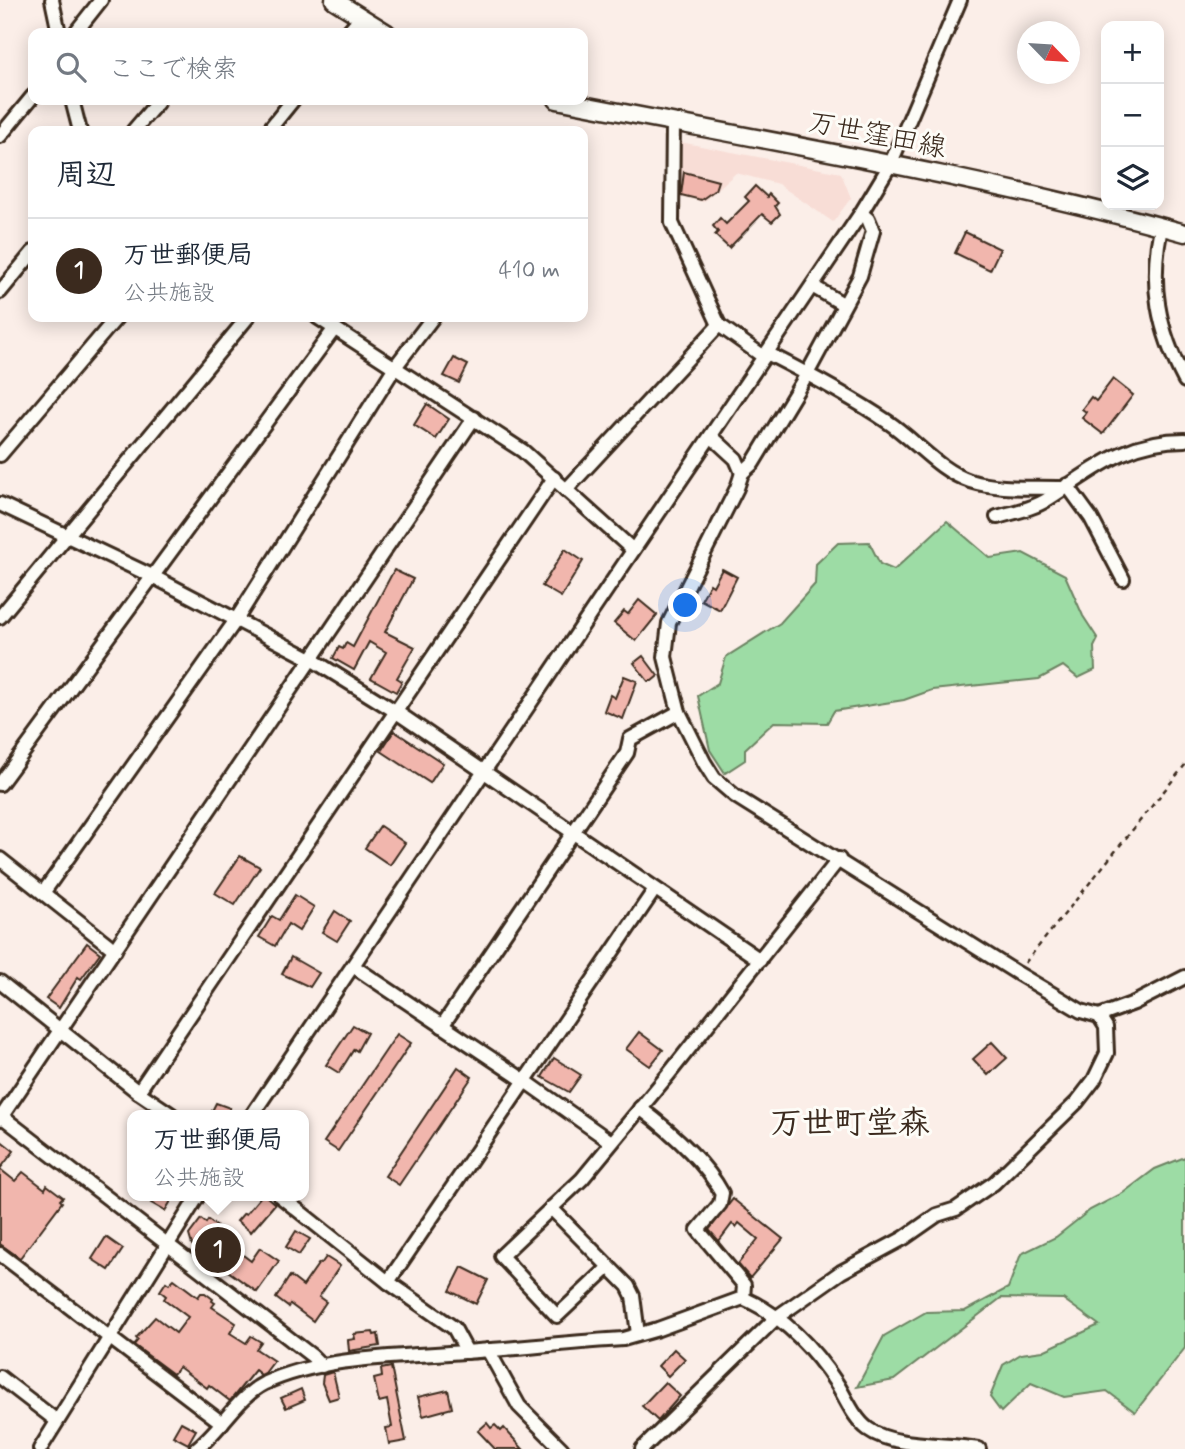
<!DOCTYPE html>
<html lang="ja">
<head>
<meta charset="utf-8">
<style>
	body { margin:0; font-family:Mynerve,"Klee One",sans-serif; background:#f2f2f3; color:#1f2937 }
	.controls { position:absolute; right:21px; top:21px; display:grid; overflow:hidden; border-radius:14px; box-shadow:0 4px 18px #0003 }
	.controls button { width:63px; height:63px; display:grid; place-items:center; padding:0; border:0; border-bottom:2px solid #e0e1e3; background:#fff; color:#1f2937; font:35px sans-serif }
	.compass { position:absolute; left:1017px; top:21px; width:63px; height:63px; border-radius:50%; background:#fff; box-shadow:0 4px 18px #0003; rotate:115deg }
	.you { position:absolute; left:686px; top:606px; width:24px; height:24px; margin:-18px; border:5px solid #fff; border-radius:50%; background:#1a73e8; box-shadow:0 0 0 10px #1a73e833 }
	.badge { display:grid; place-items:center; width:46px; height:46px; border-radius:50%; background:#3b2a1e; color:#fff; font-size:23px; font-weight:700 }
	.pin { position:absolute; translate:-50% -50%; border:4px solid #fff; box-shadow:0 2px 7px #0006 }
	.popup { position:absolute; left:127px; top:1110px; width:182px; height:91px; box-sizing:border-box; display:grid; place-content:center; border-radius:14px; background:#fff; filter:drop-shadow(0 2px 5px #0005); font-size:23px; white-space:nowrap; color:#747a83 }
	.popup b { font-size:26px; color:#1f2937 }
	.popup::after { content:''; position:absolute; left:50%; top:100%; margin-left:-14px; border:14px solid transparent; border-top-color:#fff }
	.list { margin:0; padding:0; list-style:none }
	h2 { display:flex; justify-content:space-between; align-items:center; height:91px; margin:0; padding:0 28px; font-size:30px }
	h2 small { font-size:23px; font-weight:400; color:#747a83 }
	.list li { display:grid; grid-template-columns:46px 1fr auto; gap:21px; align-items:center; box-sizing:border-box; height:105px; padding:0 28px; border-top:2px solid #e0e1e3 }
	.list b { display:block; font-size:26px; white-space:nowrap }
	.list p { margin:0; font-size:23px; white-space:nowrap; color:#747a83 }
	.list em { font-size:23px; font-style:normal; color:#747a83 }
	.icon { flex:none; width:38px; height:38px; fill:none; stroke:currentColor; stroke-width:2; stroke-linecap:round; stroke-linejoin:round }
	.map { position:relative; flex:none; width:1185px; height:1449px; overflow:hidden }
	.search { position:absolute; background:#fff; box-shadow:0 4px 18px #0003; left:28px; top:28px; width:560px; height:77px; display:flex; align-items:center; gap:18px; box-sizing:border-box; padding:0 24px; border-radius:14px; color:#747a83; font-size:26px }
	.panel { position:absolute; background:#fff; box-shadow:0 4px 18px #0003; left:28px; top:126px; width:560px; height:196px; border-radius:14px }
	.map>svg:first-child { display:block }
	.built { fill:#f8ddd6 }
	.green { fill:#9ddca5; stroke:#6c8362; stroke-width:2 }
	.building { fill:#f1b6ad; stroke:#3b2a1e; stroke-width:2 }
	.lines { fill:none; stroke-linecap:round; stroke-linejoin:round }
	.minor-casing { stroke:#3b2a1e; stroke-width:18 }
	.major-casing { stroke:#3b2a1e; stroke-width:21 }
	.path { stroke:#3b2a1e; stroke-width:2.5; stroke-dasharray:5 5; stroke-linecap:butt }
	.minor { stroke:#fdfcf7; stroke-width:12 }
	.major { stroke:#fdfcf7; stroke-width:16 }
	.labels { text-anchor:middle; dominant-baseline:central; stroke-width:6; stroke-linejoin:round; paint-order:stroke }
	.street-label { font-size:28px; fill:#3b2a1e; stroke:#fdfcf7 }
	.quarter-label { font-size:32px; font-weight:bold; fill:#3b2a1e; stroke:#fdfcf7 }
</style>
</head>
<body>
<div class="map">
<svg width="1185" height="1449" viewBox="0 0 1185 1449">
	<rect width="100%" height="100%" fill="#fbeee8"/>
	<filter id="ink" filterUnits="userSpaceOnUse"><feTurbulence type="fractalNoise" baseFrequency=".0143" numOctaves="2"/><feDisplacementMap in="SourceGraphic" scale="14" xChannelSelector="R" yChannelSelector="G"/><feConvolveMatrix kernelMatrix="1 2 1 2 8 2 1 2 1" color-interpolation-filters="sRGB"/></filter>
	<g filter="url(#ink)">
		<!-- built -->
		<polygon class="built" points="680,142 841,173 851,198 833,222 778,184 736,173 703,202 676,195"/>
		<!-- green -->
		<g class="green">
			<polygon points="947,521 990,558 1023,553 1065,575 1083,616 1098,639 1094,647 1095,670 1078,678 1063,666 1039,679 932,690 904,700 834,711 827,723 774,722 745,749 745,760 725,773 710,750 698,696 718,683 726,657 780,623 815,584 816,564 838,543 869,542 880,564 894,570"/>
			<polygon points="1185,1157 1185,1348 1135,1412 1107,1391 1064,1397 1031,1383 1001,1412 990,1397 1003,1365 1021,1354 1043,1351 1099,1325 1063,1299 1001,1298 894,1380 857,1387 884,1336 926,1312 965,1311 1008,1288 1021,1254 1056,1237 1090,1210 1123,1193 1155,1169"/>
		</g>
		<!-- building -->
		<g class="building">
			<polygon points="684,172 718,181 715,190 701,200 681,195"/>
			<polygon points="755,186 767,197 769,194 778,203 775,206 780,214 772,222 762,214 729,248 715,235 718,232 713,226 720,218 726,224 749,201 745,197"/>
			<polygon points="965,232 1000,249 990,270 955,253"/>
			<polygon points="454,358 468,365 459,383 444,376"/>
			<polygon points="1113,379 1133,395 1103,434 1082,418 1086,412 1082,409 1091,397 1096,401"/>
			<polygon points="427,404 449,419 436,439 414,425"/>
			<polygon points="565,549 583,561 561,597 542,586"/>
			<polygon points="722,569 737,577 720,610 701,600 710,584 713,586"/>
			<polygon points="394,570 413,579 385,632 415,647 397,678 402,681 396,692 371,678 386,652 369,642 354,670 333,658 339,647 343,649 346,643 353,647"/>
			<polygon points="639,600 657,615 636,641 614,623 624,611 628,614"/>
			<polygon points="643,656 658,676 652,681 648,681 634,663"/>
			<polygon points="624,676 637,681 623,719 604,711 610,695 615,698"/>
			<polygon points="394,731 443,763 430,783 381,751"/>
			<polygon points="380,826 405,843 390,865 365,848"/>
			<polygon points="240,856 260,867 235,905 215,893"/>
			<polygon points="295,895 314,907 299,931 288,924 275,946 259,937 272,916 279,920"/>
			<polygon points="335,911 350,921 337,941 322,932"/>
			<polygon points="87,943 100,953 81,979 78,977 59,1008 46,999"/>
			<polygon points="291,957 319,973 310,987 282,974"/>
			<polygon points="353,1025 367,1033 357,1051 354,1049 339,1073 326,1065"/>
			<polygon points="639,1032 663,1050 650,1066 626,1049"/>
			<polygon points="397,1034 411,1043 338,1151 324,1142"/>
			<polygon points="992,1042 1007,1058 988,1075 973,1059"/>
			<polygon points="554,1058 581,1075 569,1092 542,1077"/>
			<polygon points="458,1067 472,1077 399,1185 385,1176"/>
			<polygon points="216,1103 230,1108 229,1110 239,1115 210,1115"/>
			<polygon points="0,1140 14,1151 0,1169 15,1181 23,1172 45,1189 47,1185 63,1197 60,1200 62,1202 20,1258 0,1244"/>
			<polygon points="155,1196 174,1196 165,1211 151,1203"/>
			<polygon points="261,1196 266,1196 275,1204 251,1232 237,1221 244,1213 246,1214"/>
			<polygon points="733,1199 783,1239 750,1278 738,1264 758,1239 739,1223 736,1227 732,1224 719,1241 709,1230"/>
			<polygon points="201,1219 206,1223 208,1220 231,1237 227,1243 251,1261 260,1248 279,1261 257,1292 192,1245 189,1235"/>
			<polygon points="296,1231 310,1239 299,1255 286,1247"/>
			<polygon points="106,1237 123,1249 109,1270 92,1259"/>
			<polygon points="326,1257 340,1266 319,1297 326,1302 313,1321 290,1304 288,1307 276,1298 290,1276 303,1286 319,1263 321,1264"/>
			<polygon points="462,1267 488,1280 476,1304 450,1291"/>
			<polygon points="174,1279 198,1297 201,1293 205,1293 213,1299 212,1301 215,1303 212,1307 236,1323 230,1333 246,1343 251,1336 261,1342 256,1349 274,1361 265,1373 261,1375 255,1370 230,1401 209,1385 207,1388 179,1367 173,1374 134,1345 138,1340 136,1338 155,1317 176,1333 188,1317 164,1299 166,1296 160,1291 166,1282 169,1284"/>
			<polygon points="373,1332 374,1335 378,1334 380,1346 349,1351 348,1340 355,1339 354,1334"/>
			<polygon points="674,1349 685,1359 668,1376 658,1366"/>
			<polygon points="391,1367 406,1441 389,1444 386,1428 392,1427 387,1400 379,1402 374,1379 382,1377 381,1369"/>
			<polygon points="333,1372 339,1397 329,1400 322,1383 323,1375"/>
			<polygon points="665,1382 680,1396 658,1421 642,1406"/>
			<polygon points="301,1389 305,1400 286,1408 281,1398"/>
			<polygon points="448,1390 452,1408 423,1416 418,1397"/>
			<polygon points="181,1422 196,1430 188,1444 173,1436"/>
			<polygon points="487,1423 491,1428 495,1425 501,1431 504,1428 523,1449 495,1449 478,1431"/>
		</g>
		<g class="lines">
			<defs>
				<g id="minor">
					<polyline points="52,0 59,33"/>
					<polyline points="75,33 101,0"/>
					<polyline points="347,33 361,17"/>
					<polyline points="72,100 80,131"/>
					<polyline points="673,122 672,223 719,325 764,357"/>
					<polyline points="133,131 157,103"/>
					<polyline points="268,131 293,100"/>
					<polyline points="0,136 33,96"/>
					<path d="M1161 227C1149 284 1158 330 1185 381"/>
					<polyline points="812,286 843,304"/>
					<polyline points="0,292 33,252"/>
					<polyline points="317,317 523,451 633,550"/>
					<path d="M767 353C808 374 850 396 888 422 915 440 939 471 970 481 999 490 1032 487 1061 488"/>
					<polyline points="711,436 736,459 742,473"/>
					<polyline points="0,455 117,317"/>
					<polyline points="1067,485 1091,518 1123,579"/>
					<polyline points="566,490 719,325"/>
					<polyline points="0,504 154,577 311,659 395,711 760,960"/>
					<path d="M997 517C1014 512 1033 509 1048 499 1095 469 1126 440 1185 440"/>
					<polyline points="0,617 248,317"/>
					<polyline points="0,784 335,328"/>
					<polyline points="0,859 115,950"/>
					<polyline points="43,893 236,620 395,367 433,317"/>
					<polyline points="353,966 525,1081 611,1142"/>
					<polyline points="0,982 138,1092 172,1115"/>
					<polyline points="1099,1016 1134,1003 1185,977"/>
					<polyline points="442,1026 627,753 630,739 679,712"/>
					<polyline points="138,1092 554,478"/>
					<path d="M640 1108C669 1130 704 1160 722 1193L720 1204 698 1230 744 1285 743 1298"/>
					<polyline points="0,1115 312,1356 322,1366"/>
					<polyline points="252,1115 861,213 890,165 960,0"/>
					<polyline points="0,1119 474,418"/>
					<polyline points="280,1196 388,1282 454,1328 467,1352"/>
					<polyline points="551,1208 628,1286 633,1296 638,1334"/>
					<polyline points="0,1254 222,1423"/>
					<polyline points="609,1267 557,1316 501,1256 582,1179 668,1075 839,859"/>
					<polyline points="388,1282 655,889"/>
					<polyline points="488,1350 519,1406 562,1449"/>
					<polyline points="0,1377 57,1421"/>
					<polyline points="40,1449 198,1196"/>
					<path d="M196 1449C221 1430 237 1397 265 1383 324 1356 400 1357 464 1352 517 1349 570 1342 623 1339L658 1329 743 1298C782 1315 814 1349 837 1384 846 1398 854 1419 868 1429 894 1448 947 1443 979 1449"/>
					<polyline points="642,1449 777,1317 841,1272 904,1238 937,1215 956,1209 994,1183 1077,1102 1094,1080 1107,1053 1106,1027 1099,1016 1081,1011 1017,973 735,796 714,778 704,762 679,712 665,657 669,623 737,488 742,473 753,463 807,374 860,276 873,231 868,219 861,213"/>
				</g>
				<g id="major">
					<polyline points="334,0 387,33"/>
					<path d="M557 100C767 141 979 176 1185 233"/>
				</g>
			</defs>
			<!-- minor casing -->
			<use href="#minor" class="minor-casing"/>
			<!-- major casing -->
			<use href="#major" class="major-casing"/>
			<!-- path -->
			<polyline class="path" points="1025,963 1185,765"/>
			<!-- minor -->
			<use href="#minor" class="minor"/>
			<!-- major -->
			<use href="#major" class="major"/>
		</g>
	</g>
	<g class="labels">
		<!-- street labels -->
		<g class="street-label">
			<text transform="translate(877 136) rotate(11)">万世窪田線</text>
		</g>
		<!-- quarter labels -->
		<g class="quarter-label">
			<text x="850" y="1124">万世町堂森</text>
		</g>
	</g>
</svg>
<div class="controls">
<button>+</button>
<button>−</button>
<button><svg class="icon" aria-label="layers" viewBox="0 0 24 24"><path d="M12 4l9 5-9 5-9-5zM3 14l9 5 9-5"/></svg></button>
</div>
<svg class="compass" viewBox="-18 -18 36 36"><path d="M0-13l5 13h-10z" fill="#e53935"/><path d="M0 13l5-13h-10z" fill="#747a83"/></svg>
<div class="you"></div>
<div class="pin badge" style="left:218px;top:1250px">1</div>
<div class="popup"><b>万世郵便局</b>公共施設</div>
<div class="search"><svg class="icon" aria-label="search" viewBox="0 0 24 24"><circle cx="10" cy="10" r="6"/><path d="M15 15l6 6"/></svg>ここで検索</div>
<section class="panel">
<h2>周辺<small></small></h2>
<ul class="list">
<li><span class="badge">1</span><div><b>万世郵便局</b><p>公共施設</p></div><em>410 m</em></li>
</ul>
</section>
</div>
</body>
</html>
